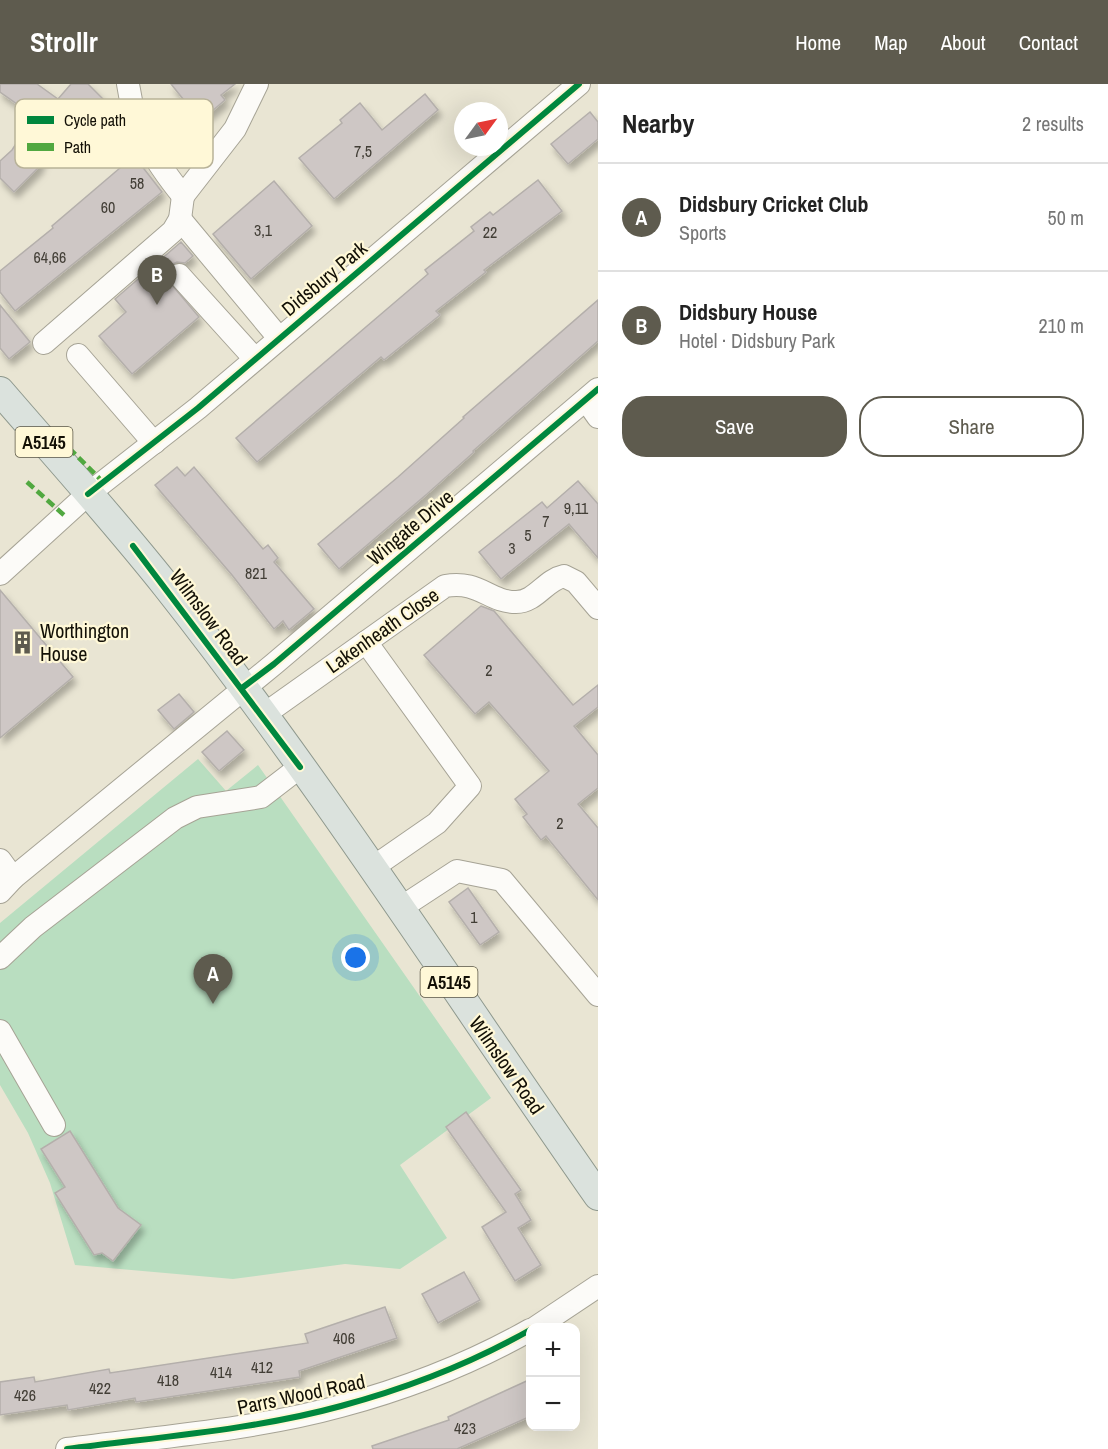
<!DOCTYPE html>
<html lang="en">
<head>
<meta charset="utf-8">
<style>
	body { margin:0; font-family:"Archivo Narrow",sans-serif; background:#f2f2f2; color:#222 }
	.controls { position:absolute; right:18px; bottom:18px; display:grid; overflow:hidden; border-radius:12px; box-shadow:0 6px 24px #0002 }
	.controls button { width:54px; height:54px; display:grid; place-items:center; padding:0; border:0; border-bottom:2px solid #e0e0e0; background:#fff; color:#222; font:30px sans-serif }
	.compass { position:absolute; left:454px; top:18px; width:54px; height:54px; border-radius:50%; background:#fff; box-shadow:0 6px 24px #0002; rotate:57deg }
	.you { position:absolute; left:356px; top:874px; width:21px; height:21px; margin:-15px; border:4px solid #fff; border-radius:50%; background:#1a73e8; box-shadow:0 0 0 9px #1a73e833 }
	.badge { display:grid; place-items:center; width:39px; height:39px; border-radius:50%; background:#5e5b4e; color:#fff; font-size:20px; font-weight:700 }
	.pin { position:absolute; translate:-50% -50px; filter:drop-shadow(0 2px 3px #0008) }
	.pin::after { content:''; position:absolute; top:32px; width:21px; height:18px; background:inherit; clip-path:polygon(0 0,100% 0,50% 100%) }
	.list { margin:0; padding:0; list-style:none }
	h2 { display:flex; justify-content:space-between; align-items:center; height:78px; margin:0; padding:0 24px; font-size:26px }
	h2 small { font-size:20px; font-weight:400; color:#767676 }
	.list li { display:grid; grid-template-columns:39px 1fr auto; gap:18px; align-items:center; box-sizing:border-box; height:108px; padding:0 24px; border-top:2px solid #e0e0e0 }
	.list b { display:block; font-size:22px; white-space:nowrap }
	.list p { margin:0; font-size:20px; white-space:nowrap; color:#767676 }
	.list em { font-size:20px; font-style:normal; color:#767676 }
	.actions { display:flex; gap:12px; padding:18px 24px }
	.actions a { flex:1; padding:14px 0; border:2px solid #5e5b4e; border-radius:24px; text-align:center; font-size:21px; color:#5e5b4e }
	.actions .main { background:#5e5b4e; color:#fff }
	.map { position:relative; flex:none; width:598px; height:1365px; overflow:hidden }
	header { display:flex; align-items:center; gap:36px; box-sizing:border-box; height:84px; padding:0 30px; background:#5e5b4e; color:#fff }
	header strong { font-size:28px }
	nav { display:flex; gap:33px; margin-inline-start:auto; font-size:21px }
	main { display:flex }
	aside { flex:1; background:#fff }
	.map>svg:first-child { display:block }
	.green { fill:#b9dec0 }
	.building { fill:#cec7c5; stroke:#b4afab; stroke-width:1.5; filter:url(#shadow) }
	.lines { fill:none; stroke-linecap:round; stroke-linejoin:round }
	.minor-casing { stroke:#a6a395; stroke-width:24 }
	.major-casing { stroke:#8e988d; stroke-width:30 }
	.minor { stroke:#fcfbf8; stroke-width:22 }
	.major { stroke:#dbe2dd; stroke-width:28 }
	.quiet { stroke:#51a840; stroke-width:4.5; stroke-dasharray:9 4.5; stroke-linecap:butt }
	.cycleway-casing { stroke:#fff8d7; stroke-width:10 }
	.cycleway { stroke:#00873e; stroke-width:6 }
	.labels { text-anchor:middle; dominant-baseline:central; stroke-width:4.5; stroke-linejoin:round; paint-order:stroke }
	.number-label { font-size:16px; fill:#423e36 }
	.shield { fill:#fff8d7; stroke:#5a5645; stroke-width:1.5 }
	.shield-label { font-size:18px; font-weight:bold; fill:#131006 }
	.street-label { font-size:20px; fill:#131006; stroke:#fff8d7 }
	.poi-label { font-size:20px; fill:#131006; stroke:#fff8d7; text-anchor:start }
	.key { fill:#fff8d7; stroke:#b8b298; stroke-width:1.5 }
	.key-label { font-size:16px; fill:#131006 }
</style>
</head>
<body>
<header>
<strong>Strollr</strong>
<nav><a>Home</a><a>Map</a><a>About</a><a>Contact</a></nav>
</header>
<main>
<div class="map">
<svg width="598" height="1365" viewBox="0 0 598 1365">
	<defs>
		<filter id="shadow"><feDropShadow dx="3.5" dy="6" stdDeviation="3" flood-color="#0004"/></filter>
	</defs>
	<rect width="100%" height="100%" fill="#e9e5d3"/>
	<!-- green -->
	<polygon class="green" points="198,675 226,707 258,681 491,1014 400,1081 447,1154 400,1185 345,1180 233,1195 75,1181 50,1099 28,1049 0,1001 0,839"/>
	<!-- building -->
	<g class="building">
		<polygon points="0,0 37,0 58,15 71,0 88,0 104,16 92,30 79,20 39,80 40,82 14,108 0,94 0,77 12,66 34,32 0,8"/>
		<polygon points="171,0 235,0 221,11 225,16 198,39 205,47 200,50 202,53 180,69 155,37 183,15"/>
		<polygon points="425,10 438,26 334,115 299,74 342,39 340,36 360,19 382,46"/>
		<polygon points="590,28 598,38 598,55 568,80 551,60"/>
		<polygon points="134,72 162,108 15,227 0,208 0,187 53,144 52,142"/>
		<polygon points="538,96 562,127 484,186 486,188 436,227 440,231 384,276 381,273 257,378 236,354 428,190 425,186 474,147 471,143 490,128 493,131"/>
		<polygon points="274,97 312,142 251,195 213,150"/>
		<polygon points="181,158 193,172 185,179 177,178 170,181 166,186 166,194 199,233 132,290 99,252 126,228 115,215"/>
		<polygon points="598,216 598,257 473,367 474,368 427,410 339,485 318,460 398,393 464,334 463,333"/>
		<polygon points="0,221 30,258 9,275 0,264"/>
		<polygon points="177,383 185,392 194,383 263,465 268,461 278,474 274,478 314,525 289,546 283,537 274,545 232,491 155,401"/>
		<polygon points="578,397 598,420 598,474 569,440 501,495 479,468 542,418 547,424"/>
		<polygon points="0,506 73,593 0,654"/>
		<polygon points="481,522 494,527 573,621 598,601 598,623 574,642 598,671 598,704 578,720 598,744 598,816 546,752 541,756 523,733 527,730 515,715 549,687 489,618 475,630 424,571"/>
		<polygon points="179,610 194,628 174,645 158,626"/>
		<polygon points="227,647 244,666 219,687 202,668"/>
		<polygon points="468,804 499,848 480,861 449,818"/>
		<polygon points="466,1028 521,1106 515,1110 531,1136 518,1144 541,1181 515,1197 482,1143 506,1128 446,1043"/>
		<polygon points="70,1047 118,1124 141,1141 113,1177 102,1169 94,1171 55,1109 65,1103 41,1065"/>
		<polygon points="464,1188 480,1216 438,1239 422,1210"/>
		<polygon points="385,1223 397,1254 299,1287 300,1293 136,1318 135,1314 68,1326 67,1321 0,1331 0,1298 34,1293 35,1298 109,1285 110,1289 308,1259 305,1250"/>
		<polygon points="531,1295 531,1332 457,1365 373,1365 372,1362 449,1336 448,1333"/>
	</g>
	<g class="lines">
		<defs>
			<g id="minor">
				<path d="M128 0C134 45 155 77 183 112"/>
				<polyline points="183,112 235,45 257,0"/>
				<polyline points="180,135 279,254"/>
				<polyline points="179,191 255,275"/>
				<polyline points="44,259 173,147 180,135 183,112"/>
				<polyline points="78,271 154,359"/>
				<polyline points="586,316 598,333"/>
				<polyline points="0,490 88,410 198,324 579,0"/>
				<polyline points="366,558 470,702 437,739 372,784"/>
				<path d="M262 632 445 502C480 496 488 518 516 518 536 518 545 496 564 492L576 498 598 524"/>
				<polyline points="0,776 13,794"/>
				<polyline points="0,808 13,794 274,580 598,305"/>
				<polyline points="399,825 457,787 502,796 598,911"/>
				<polyline points="0,874 33,843 175,734 197,723 261,713 300,683"/>
				<polyline points="0,947 54,1041"/>
				<polyline points="535,1244 598,1202"/>
				<path d="M67 1365C157 1353 254 1346 341 1322 408 1304 470 1280 530 1246"/>
			</g>
			<path id="major" d="M0 307C56 372 114 436 167 503 321 698 456 909 598 1112"/>
		</defs>
		<!-- minor casing -->
		<use href="#minor" class="minor-casing"/>
		<!-- major casing -->
		<use href="#major" class="major-casing"/>
		<!-- minor -->
		<use href="#minor" class="minor"/>
		<!-- major -->
		<use href="#major" class="major"/>
		<!-- quiet -->
		<g class="quiet">
			<polyline points="69,364 103,398"/>
			<polyline points="27,398 65,432"/>
		</g>
		<defs>
			<g id="cycleway">
				<polyline points="88,410 198,324 579,0"/>
				<polyline points="133,462 300,683"/>
				<polyline points="242,604 274,580 598,305"/>
				<path d="M67 1365C157 1353 254 1346 341 1322 408 1304 470 1280 530 1246"/>
			</g>
		</defs>
		<!-- cycleway casing -->
		<use href="#cycleway" class="cycleway-casing"/>
		<!-- cycleway -->
		<use href="#cycleway" class="cycleway"/>
	</g>
	<!-- icons -->
	<defs>
		<symbol id="building-bare" viewBox="-9 -9 18 18"><path d="M-4-6H4V6H1V3H-1V6H-4ZM-2.5-4.3h1.7v1.8h-1.7ZM.8-4.3h1.7v1.8H.8ZM-2.5-1h1.7V.8h-1.7ZM.8-1h1.7V.8H.8Z" fill="#5e5b4e" stroke="#fff8d7" stroke-width="2.5" paint-order="stroke"/></symbol>
	</defs>
	<g fill-rule="evenodd">
		<use href="#building-bare" x="6" y="542" width="33" height="33"/>
	</g>
	<g class="labels">
		<!-- number labels -->
		<g class="number-label">
			<text x="363" y="67">7,5</text>
			<text x="137" y="99">58</text>
			<text x="108" y="123">60</text>
			<text x="263" y="146">3,1</text>
			<text x="490" y="148">22</text>
			<text x="50" y="173">64,66</text>
			<text x="576" y="424">9,11</text>
			<text x="546" y="437">7</text>
			<text x="528" y="451">5</text>
			<text x="512" y="464">3</text>
			<text x="256" y="489">821</text>
			<text x="489" y="586">2</text>
			<text x="560" y="739">2</text>
			<text x="474" y="833">1</text>
			<text x="344" y="1254">406</text>
			<text x="262" y="1283">412</text>
			<text x="221" y="1288">414</text>
			<text x="168" y="1296">418</text>
			<text x="100" y="1304">422</text>
			<text x="25" y="1311">426</text>
			<text x="465" y="1344">423</text>
		</g>
		<!-- shield labels -->
		<g class="shield">
			<rect x="15.5" y="343" width="57" height="30" rx="4.5"/>
			<rect x="420.5" y="883" width="57" height="30" rx="4.5"/>
		</g>
		<g class="shield-label">
			<text x="44" y="358">A5145</text>
			<text x="449" y="898">A5145</text>
		</g>
		<!-- street labels -->
		<g class="street-label">
			<text transform="translate(324 194) rotate(-40)">Didsbury Park</text>
			<text transform="translate(410 443) rotate(-40)">Wingate Drive</text>
			<text transform="translate(209 533) rotate(53)">Wilmslow Road</text>
			<text transform="translate(382 546) rotate(-35)">Lakenheath Close</text>
			<text transform="translate(507 981) rotate(55)">Wilmslow Road</text>
			<text transform="translate(301 1310) rotate(-12)">Parrs Wood Road</text>
		</g>
		<!-- poi labels -->
		<g class="poi-label">
			<text x="40" y="546">Worthington<tspan x="40" dy="23">House</tspan></text>
		</g>
	</g>
	<!-- legend -->
	<rect x="15" y="15" width="198" height="69" rx="9" class="key"/>
	<rect x="27" y="32" width="27" height="8" fill="#00873e"/>
	<rect x="27" y="59" width="27" height="8" fill="#51a840"/>
	<g class="key-label">
		<text x="64" y="42">Cycle path</text>
		<text x="64" y="69">Path</text>
	</g>
</svg>
<div class="controls">
<button>+</button>
<button>−</button>
</div>
<svg class="compass" viewBox="-18 -18 36 36"><path d="M0-13l5 13h-10z" fill="#e53935"/><path d="M0 13l5-13h-10z" fill="#767676"/></svg>
<div class="you"></div>
<div class="pin badge" style="left:213px;top:920px">A</div>
<div class="pin badge" style="left:157px;top:221px">B</div>
</div>
<aside>
<h2>Nearby<small>2 results</small></h2>
<ul class="list">
<li><span class="badge">A</span><div><b>Didsbury Cricket Club</b><p>Sports</p></div><em>50 m</em></li>
<li><span class="badge">B</span><div><b>Didsbury House</b><p>Hotel · Didsbury Park</p></div><em>210 m</em></li>
</ul>
<div class="actions"><a class="main">Save</a><a>Share</a></div>
</aside>
</main>
</body>
</html>
